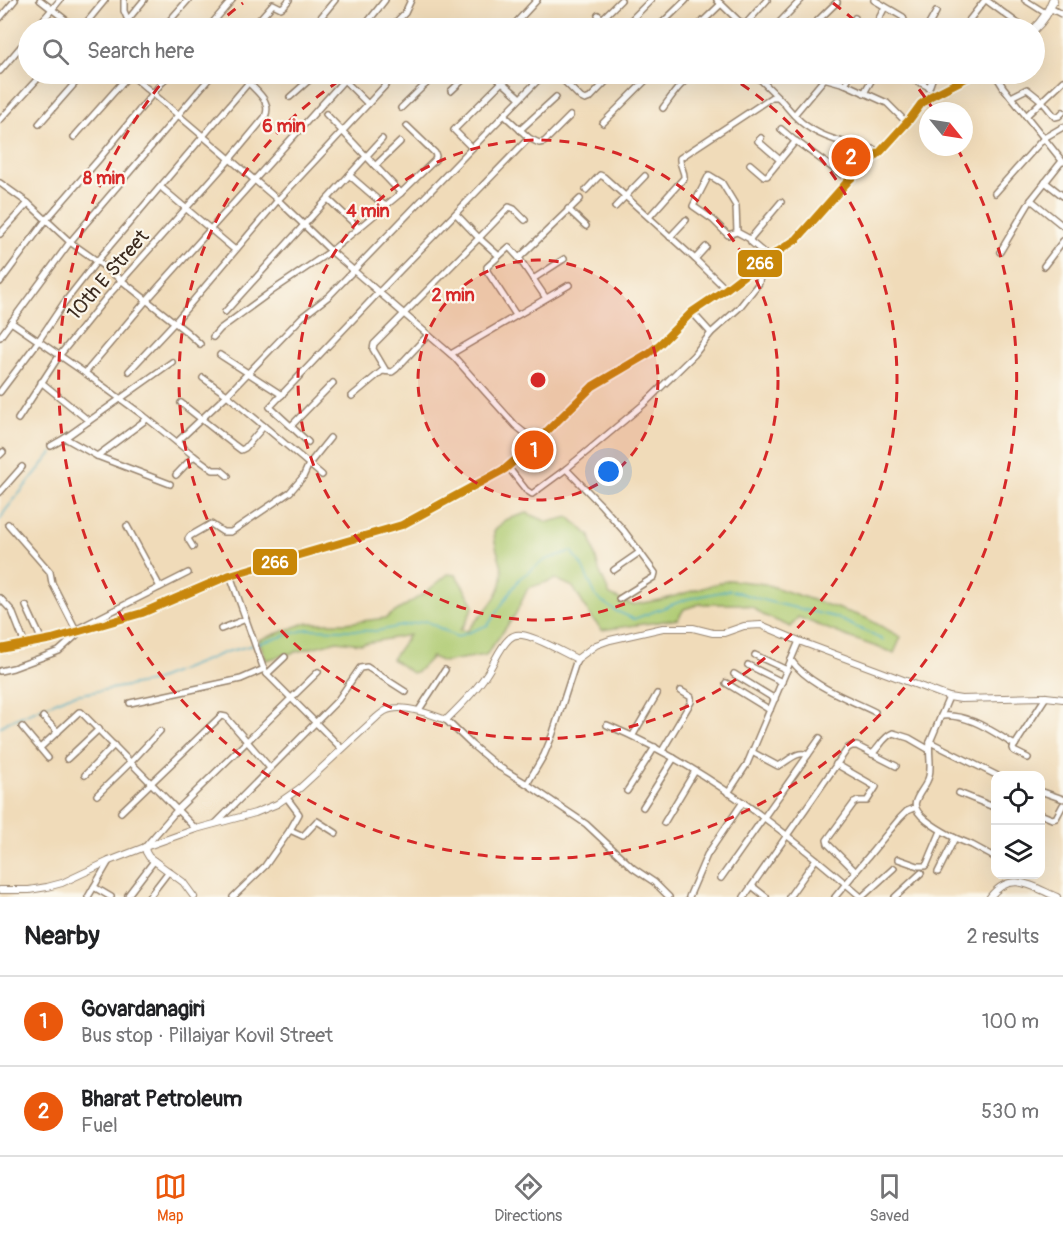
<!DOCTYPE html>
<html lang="en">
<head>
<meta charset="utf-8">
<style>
	body { margin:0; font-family:Pangolin,sans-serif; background:#f2f2f2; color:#202124 }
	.controls { position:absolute; right:18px; bottom:18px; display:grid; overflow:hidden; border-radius:12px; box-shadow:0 6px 24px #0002 }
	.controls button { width:54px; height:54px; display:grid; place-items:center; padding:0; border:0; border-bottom:2px solid #e0e0e0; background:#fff; color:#202124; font:30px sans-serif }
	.compass { position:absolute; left:919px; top:102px; width:54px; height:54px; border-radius:50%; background:#fff; box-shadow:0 6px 24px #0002; rotate:120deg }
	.you { position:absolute; left:609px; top:472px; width:21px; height:21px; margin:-15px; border:4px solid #fff; border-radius:50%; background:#1a73e8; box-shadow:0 0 0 9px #1a73e833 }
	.badge { display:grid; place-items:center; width:39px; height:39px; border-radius:50%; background:#ea580c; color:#fff; font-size:20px; font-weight:700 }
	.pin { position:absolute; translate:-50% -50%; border:3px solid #fff; box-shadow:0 2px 6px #0006 }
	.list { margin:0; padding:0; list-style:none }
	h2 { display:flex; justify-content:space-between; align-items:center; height:78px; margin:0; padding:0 24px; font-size:26px }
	h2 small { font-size:20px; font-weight:400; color:#757577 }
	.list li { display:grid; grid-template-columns:39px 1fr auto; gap:18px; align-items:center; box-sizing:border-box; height:90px; padding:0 24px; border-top:2px solid #e0e0e0 }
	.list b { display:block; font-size:22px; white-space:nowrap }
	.list p { margin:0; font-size:20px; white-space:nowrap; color:#757577 }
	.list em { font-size:20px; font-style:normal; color:#757577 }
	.icon { flex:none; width:33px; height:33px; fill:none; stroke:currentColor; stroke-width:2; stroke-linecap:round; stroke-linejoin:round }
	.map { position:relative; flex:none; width:1063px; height:897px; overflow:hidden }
	.search { position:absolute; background:#fff; box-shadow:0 6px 24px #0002; left:18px; right:18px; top:18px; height:66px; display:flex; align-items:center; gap:15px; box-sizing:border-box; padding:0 21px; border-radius:33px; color:#757577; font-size:22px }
	.sheet { height:258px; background:#fff }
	nav { display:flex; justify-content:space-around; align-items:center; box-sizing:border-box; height:84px; border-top:2px solid #e0e0e0; background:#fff; font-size:16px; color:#757577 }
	nav a { display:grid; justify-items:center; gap:3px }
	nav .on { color:#ea580c }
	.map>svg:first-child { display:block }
	.green { fill:#aeca71; stroke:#747a48; stroke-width:1.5 }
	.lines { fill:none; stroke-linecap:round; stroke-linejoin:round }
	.stream { stroke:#41a9c1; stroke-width:1.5 }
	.minor-casing { stroke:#96826c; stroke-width:8 }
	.tertiary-casing { stroke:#96826c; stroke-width:8 }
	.primary-casing { stroke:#96826c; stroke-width:10 }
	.minor { stroke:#fff; stroke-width:5 }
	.tertiary { stroke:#fff; stroke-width:6 }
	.primary { stroke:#fff; stroke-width:8 }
	.bus-1-casing { stroke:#fbf7ec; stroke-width:12 }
	.bus-1 { stroke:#c88708; stroke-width:8 }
	.ring { fill:none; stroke:#d62828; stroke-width:3; stroke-dasharray:10 8 }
	.labels { text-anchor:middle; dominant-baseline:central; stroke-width:4.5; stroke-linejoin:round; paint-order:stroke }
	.street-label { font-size:20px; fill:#3b2a1e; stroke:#fbf7ec }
	.centre { fill:#d62828; stroke:#fbf7ec; stroke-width:3 }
	.ring-label { font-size:18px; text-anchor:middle; font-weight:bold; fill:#d62828; stroke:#fbf7ec; stroke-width:4.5; stroke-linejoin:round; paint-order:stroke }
	.line-badge { stroke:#fbf7ec; stroke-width:2 }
	.badge-label { font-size:16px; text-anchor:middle; font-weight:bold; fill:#fff }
</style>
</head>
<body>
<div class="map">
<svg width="1063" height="897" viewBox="0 0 1063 897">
	<rect width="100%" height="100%" fill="#fbf7ec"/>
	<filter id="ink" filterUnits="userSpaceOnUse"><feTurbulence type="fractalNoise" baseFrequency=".0167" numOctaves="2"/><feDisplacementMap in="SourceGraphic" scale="12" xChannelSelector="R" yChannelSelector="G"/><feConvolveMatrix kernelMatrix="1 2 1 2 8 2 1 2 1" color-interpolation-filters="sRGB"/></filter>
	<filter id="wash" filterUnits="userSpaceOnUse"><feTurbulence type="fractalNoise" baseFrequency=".008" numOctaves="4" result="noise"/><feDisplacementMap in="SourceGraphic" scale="24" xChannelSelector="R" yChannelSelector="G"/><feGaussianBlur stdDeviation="1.35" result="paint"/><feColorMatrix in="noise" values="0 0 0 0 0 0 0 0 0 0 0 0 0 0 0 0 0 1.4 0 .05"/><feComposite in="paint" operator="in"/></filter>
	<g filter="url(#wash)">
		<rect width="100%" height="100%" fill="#f0dbb9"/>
		<!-- green -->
		<path class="green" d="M527 513 548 522 569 517 590 536 599 570 610 595 632 605 665 599 729 580 765 584 866 618 901 637 894 653 851 638 798 617 791 627 763 615 752 607 740 604H700L684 609 678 619 602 630 591 617 573 587 556 579 528 588 515 615 486 655 443 662 432 657 418 671 412 673 392 659 409 635 361 644 337 641 266 660 259 640 306 623H346L386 618 425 593 448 574 456 575 474 605 466 622 460 630 467 631C482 613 506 594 502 568 499 553 494 547 494 531L505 520Z"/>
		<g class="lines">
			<!-- stream -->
			<g class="stream">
				<polyline points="0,520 5,511 52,453"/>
				<polyline points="257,644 308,629 377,631 426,621 457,637 488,625 520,578 545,560 572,551 582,566 597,598 614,610 634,619 687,599 730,590 770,602 835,617 883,640"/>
				<polyline points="0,727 8,722 69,696 151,682 226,652 253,645"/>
			</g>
		</g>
	</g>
	<g filter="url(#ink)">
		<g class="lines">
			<defs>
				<g id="minor">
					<polyline points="40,0 76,28"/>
					<polyline points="124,0 124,11 128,20"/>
					<polyline points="717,0 746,28"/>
					<polyline points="874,0 903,17 904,20 900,28"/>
					<polyline points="986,0 1024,28"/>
					<polyline points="1025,0 1047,14"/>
					<polyline points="1050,8 1063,15"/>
					<polyline points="598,15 612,28"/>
					<polyline points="0,18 15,0"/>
					<polyline points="744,26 767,0"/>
					<polyline points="36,28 60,0"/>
					<polyline points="82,28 105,0"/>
					<polyline points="121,28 144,0"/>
					<polyline points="163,28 188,0"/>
					<polyline points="208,28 232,0"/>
					<polyline points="252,28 273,4 281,8 284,6 289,0"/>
					<polyline points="264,28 269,28"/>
					<polyline points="312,28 335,0"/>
					<polyline points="363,28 385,0"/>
					<polyline points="390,28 405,13 411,0"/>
					<polyline points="511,28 537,0"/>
					<polyline points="593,28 621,0"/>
					<polyline points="623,28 651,0"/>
					<polyline points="657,28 686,0"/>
					<polyline points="696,28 721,4"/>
					<polyline points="774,28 801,0"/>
					<polyline points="810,28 837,2"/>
					<polyline points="849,28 855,18"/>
					<polyline points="874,28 885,7"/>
					<polyline points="927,28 936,12"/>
					<polyline points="963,28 985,0"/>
					<polyline points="0,71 28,38"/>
					<polyline points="130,74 278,200 331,251 454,357 516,426 536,442"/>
					<polyline points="415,74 426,84"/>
					<polyline points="493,74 520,98"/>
					<polyline points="557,74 581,98 585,100 590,98 613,74"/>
					<polyline points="755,74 778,97"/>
					<polyline points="809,74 845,84 887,103 907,123"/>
					<polyline points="903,74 929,87"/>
					<polyline points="995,74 1003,87 1063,162"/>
					<polyline points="568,84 578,74"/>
					<polyline points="845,84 851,74"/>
					<polyline points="929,88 934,74"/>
					<polyline points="451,91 469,74"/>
					<polyline points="864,93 875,74"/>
					<polyline points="290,97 316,74"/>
					<polyline points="1011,97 1027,89 1042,101 1055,117 1059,116 1063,112"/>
					<polyline points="368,104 396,74"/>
					<polyline points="401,108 436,74"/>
					<path d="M663 108C672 96 681 81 695 74"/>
					<polyline points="326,114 401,193"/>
					<polyline points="504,115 544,74"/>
					<polyline points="794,115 825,78"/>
					<polyline points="1026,116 1063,81"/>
					<polyline points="0,120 42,74"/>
					<polyline points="603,123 652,74"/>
					<polyline points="39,124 83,74"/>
					<polyline points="781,129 795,141"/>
					<polyline points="520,130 556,97"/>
					<polyline points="74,137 130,74"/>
					<polyline points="761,138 758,141 780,160"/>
					<polyline points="472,148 454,130 502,82"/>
					<polyline points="750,164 764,176 767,176 794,143 796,141 849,180"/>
					<polyline points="375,166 400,142"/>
					<polyline points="349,175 385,206"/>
					<polyline points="1045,182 1063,196"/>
					<polyline points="0,183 28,203"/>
					<polyline points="163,189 235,250"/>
					<polyline points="586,190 600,175 604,177 695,259 726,289"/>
					<polyline points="995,193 1044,138 1063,127"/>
					<polyline points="328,199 359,228"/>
					<polyline points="1031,200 1063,226"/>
					<polyline points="615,207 645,176"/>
					<polyline points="568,209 586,226"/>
					<polyline points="456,214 479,238 509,207 514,209 525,220"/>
					<path d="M649 217 684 178C685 171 679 166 680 158L772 97H778C787 106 794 117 805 125 827 141 855 145 881 151"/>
					<polyline points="737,232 728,235 713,220 693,206 709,175 722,183 736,206 737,232 750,239"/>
					<polyline points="0,234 28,203 70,242 97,261 188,333 200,344"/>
					<polyline points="670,237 686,220"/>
					<polyline points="1000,252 1031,200 1062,161"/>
					<polyline points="499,256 509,247 519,258 580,199"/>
					<polyline points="769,257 751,242 750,239 781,202"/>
					<polyline points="519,258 546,298"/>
					<polyline points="695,259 706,247"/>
					<polyline points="1044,266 1063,241"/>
					<polyline points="533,279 564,259"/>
					<polyline points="0,282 46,220 100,158 169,74"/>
					<polyline points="225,312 382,139"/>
					<polyline points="692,312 711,333"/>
					<polyline points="11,322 85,373 144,416 194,456 213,470 221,470 228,476"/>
					<polyline points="0,337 70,242 213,74"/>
					<polyline points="213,337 220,329 272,291 331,251 401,193 435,160 436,156 435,153 407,126"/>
					<polyline points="451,354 569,285"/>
					<polyline points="220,355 282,395"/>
					<polyline points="129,371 175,322 278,200 368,104 344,80 350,74"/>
					<polyline points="386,371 373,349 374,344 479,238 499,256 487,267 487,271 516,315"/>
					<polyline points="85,373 146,301 344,80 337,74"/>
					<polyline points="203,378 227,395 322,475"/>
					<polyline points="41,382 89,421"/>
					<polyline points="0,392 37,343 64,303 97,261 256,74"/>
					<polyline points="352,396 382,371 392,372 396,369 428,335"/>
					<polyline points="181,403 233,444 241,450 245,448 264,426"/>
					<path d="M18 419 59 356 106 298 230 159 265 117C272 102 258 93 249 83"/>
					<polyline points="291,426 333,383"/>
					<polyline points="65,438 97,456 170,484"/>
					<polyline points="177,442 227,395 302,317 329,296 504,115 529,138 539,143 544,142 570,116"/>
					<polyline points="308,442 270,407 379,292 529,138"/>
					<polyline points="51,446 65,438 172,362"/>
					<polyline points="0,455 3,452"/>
					<polyline points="97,456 147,419"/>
					<polyline points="508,467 526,490 532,494 566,469 644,404 694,355 711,333 739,308 759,283 760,275 756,266"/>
					<polyline points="566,469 602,506 624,531 655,573 654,577 619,599"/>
					<polyline points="176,475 194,456"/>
					<polyline points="0,492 22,467"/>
					<polyline points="8,524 50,572 52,583 76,630"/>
					<polyline points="127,526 160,587"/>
					<polyline points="193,547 188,539 190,536 211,524 223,532 231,532 290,492 303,477 309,464 330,438"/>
					<polyline points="614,570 640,552"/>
					<polyline points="230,575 263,667 267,674 342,749"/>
					<polyline points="0,598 12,611 25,644"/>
					<polyline points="26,606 39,634 41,641"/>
					<polyline points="77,629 188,573"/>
					<polyline points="221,629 246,619"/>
					<polyline points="755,655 787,670"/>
					<path d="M791 660C810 686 847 698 875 712"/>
					<polyline points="748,665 782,682"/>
					<polyline points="0,671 13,668 59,651 81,631"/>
					<polyline points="267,674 285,657"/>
					<polyline points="734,674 775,699"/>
					<polyline points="726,683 770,710"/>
					<path d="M949 697 930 742C928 753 932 765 929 776 927 785 919 792 916 801 910 815 944 832 955 838"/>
					<polyline points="130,703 241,679 264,669"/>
					<polyline points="419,710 445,670"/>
					<path d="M941 716C968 713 993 732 1015 745"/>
					<polyline points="43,717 58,732"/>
					<polyline points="446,720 472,745 496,765 527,784 544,755 552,736 577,659"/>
					<path d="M607 725C701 764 785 831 861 897"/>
					<polyline points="22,727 48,758"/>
					<polyline points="633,735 657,694"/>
					<polyline points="930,742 998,776"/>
					<polyline points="40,748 79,712 81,712 196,829"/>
					<polyline points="662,751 691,702 691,697 681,691"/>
					<path d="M752 752 778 766C788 762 796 750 808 755"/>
					<path d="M872 754C880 747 883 737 893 733L909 738 928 749"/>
					<polyline points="1028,758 1014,751 1013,748 1046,697"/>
					<polyline points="67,759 99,729"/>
					<polyline points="836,764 876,787 867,801 858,801 854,803 827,840 828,844 855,871"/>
					<polyline points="85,775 114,745"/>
					<polyline points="527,784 586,824 633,868 654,882 669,897"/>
					<polyline points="627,791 655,747"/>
					<polyline points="1040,791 1063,799"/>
					<polyline points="728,793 747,764 799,641"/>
					<polyline points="959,793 996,808"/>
					<polyline points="97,795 131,762 160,731"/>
					<polyline points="287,798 299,814 290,830"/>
					<polyline points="643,807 674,758"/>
					<polyline points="121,812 221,716 226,717 270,768"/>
					<polyline points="1040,814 1052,819 1056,818 1063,805"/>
					<polyline points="216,823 338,700 360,668 367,667 406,692"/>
					<polyline points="664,823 695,771"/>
					<polyline points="145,847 178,809 318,672"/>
					<polyline points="898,859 918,866 925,866 927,864 941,831"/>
					<polyline points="938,872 955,838 972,845 996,858"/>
					<polyline points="721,878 820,738"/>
					<polyline points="752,886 766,897"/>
					<polyline points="94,887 111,897"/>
					<polyline points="128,895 154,861"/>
					<polyline points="88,897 109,861"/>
					<polyline points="149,897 169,871"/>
					<polyline points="233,897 265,866 290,830 303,836 317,821 336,833"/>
					<polyline points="689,897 707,855 743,802"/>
					<polyline points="744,897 848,748 852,746 857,746 896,766"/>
					<polyline points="789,897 816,859"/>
					<polyline points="835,897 900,818 907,811 914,808"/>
					<polyline points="862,897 894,868"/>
					<polyline points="895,897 921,873"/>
				</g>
				<g id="tertiary">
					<polyline points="145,847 146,852 149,857 183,882 194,897"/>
					<path d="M0 890H29L47 887 62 883 109 861 145 847 196 829 255 813 277 804 300 788 377 717C379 715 382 713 385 711 400 703 431 714 446 720 461 705 475 692 486 675 494 664 499 648 509 639 512 636 517 634 522 635 535 636 564 653 577 659L596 645 610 640 663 628H693L713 633H724L744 626 761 625 799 641 949 697 961 699 1046 697 1063 699"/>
					<path d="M990 897C1011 870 1031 886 1057 897"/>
				</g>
				<g id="primary">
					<path d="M1034 29C1043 21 1049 11 1053 0"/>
					<polyline points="0,649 52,639 142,613 230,575 402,525 505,469 513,463 536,442 593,386 649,353 660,344 692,312 726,289 756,266 797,239 849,180 881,151 910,119 921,104 931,96 974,74"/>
				</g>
			</defs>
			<!-- minor casing -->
			<use href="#minor" class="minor-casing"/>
			<!-- tertiary casing -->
			<use href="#tertiary" class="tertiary-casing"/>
			<!-- primary casing -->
			<use href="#primary" class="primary-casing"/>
			<!-- minor -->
			<use href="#minor" class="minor"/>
			<!-- tertiary -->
			<use href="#tertiary" class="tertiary"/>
			<!-- primary -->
			<use href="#primary" class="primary"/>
			<defs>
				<polyline id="bus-1" points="0,649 52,639 142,613 230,575 402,525 505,469 536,442 593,386 649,353 660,344 692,312 726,289 756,266 797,239 849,180 881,151 910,119 921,104 931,96 974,74"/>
			</defs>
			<!-- bus-1 casing -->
			<use href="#bus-1" class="bus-1-casing"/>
			<!-- bus-1 -->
			<use href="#bus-1" class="bus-1"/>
		</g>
	</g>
	<!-- distance rings -->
	<circle cx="538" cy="380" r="120" fill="#d62828" fill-opacity=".12"/>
	<g class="ring">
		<circle cx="538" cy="380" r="120"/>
		<circle cx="538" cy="380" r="240"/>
		<path d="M466 28A359 359 0 0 1 610 28M726 74A359 359 0 1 1 350 74"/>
		<path d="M214 27A479 479 0 0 1 243 3M833 3A479 479 0 0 1 862 27M908 75A479 479 0 0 1 933 109M957 148A479 479 0 1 1 168 75"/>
	</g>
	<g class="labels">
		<!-- street labels -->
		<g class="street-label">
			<text transform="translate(108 275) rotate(-49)">10th E Street</text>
		</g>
	</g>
	<circle cx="538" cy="380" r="9" class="centre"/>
	<g class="ring-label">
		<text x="284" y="132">6 min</text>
		<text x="104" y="184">8 min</text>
		<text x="368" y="217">4 min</text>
		<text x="453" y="301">2 min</text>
	</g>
	<g class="line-badge">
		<rect x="737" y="249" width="46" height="29" rx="6" fill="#c88708"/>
		<rect x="252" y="548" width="46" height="28" rx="6" fill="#c88708"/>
	</g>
	<g class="badge-label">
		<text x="760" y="269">266</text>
		<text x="275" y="568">266</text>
	</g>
</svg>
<div class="controls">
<button><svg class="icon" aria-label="locate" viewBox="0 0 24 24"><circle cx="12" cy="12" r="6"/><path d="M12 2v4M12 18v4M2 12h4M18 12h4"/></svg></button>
<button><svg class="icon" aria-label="layers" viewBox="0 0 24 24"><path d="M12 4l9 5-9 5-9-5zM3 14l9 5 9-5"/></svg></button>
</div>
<svg class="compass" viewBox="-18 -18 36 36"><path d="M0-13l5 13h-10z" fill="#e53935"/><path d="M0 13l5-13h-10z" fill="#757577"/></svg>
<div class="you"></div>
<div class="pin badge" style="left:534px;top:450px">1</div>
<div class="pin badge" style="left:851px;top:157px">2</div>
<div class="search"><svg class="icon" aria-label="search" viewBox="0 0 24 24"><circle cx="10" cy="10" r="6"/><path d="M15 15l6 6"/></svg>Search here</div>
</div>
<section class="sheet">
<h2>Nearby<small>2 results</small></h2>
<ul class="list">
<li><span class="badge">1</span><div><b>Govardanagiri</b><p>Bus stop · Pillaiyar Kovil Street</p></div><em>100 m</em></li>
<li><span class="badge">2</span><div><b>Bharat Petroleum</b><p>Fuel</p></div><em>530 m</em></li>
</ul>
</section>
<nav>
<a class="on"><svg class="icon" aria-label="map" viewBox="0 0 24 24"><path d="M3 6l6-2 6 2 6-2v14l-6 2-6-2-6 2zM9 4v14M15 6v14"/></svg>Map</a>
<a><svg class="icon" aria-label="directions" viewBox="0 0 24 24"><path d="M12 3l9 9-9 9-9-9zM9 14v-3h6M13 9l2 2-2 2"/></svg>Directions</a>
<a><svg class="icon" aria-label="saved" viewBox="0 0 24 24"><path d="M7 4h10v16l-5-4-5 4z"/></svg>Saved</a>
</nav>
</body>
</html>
